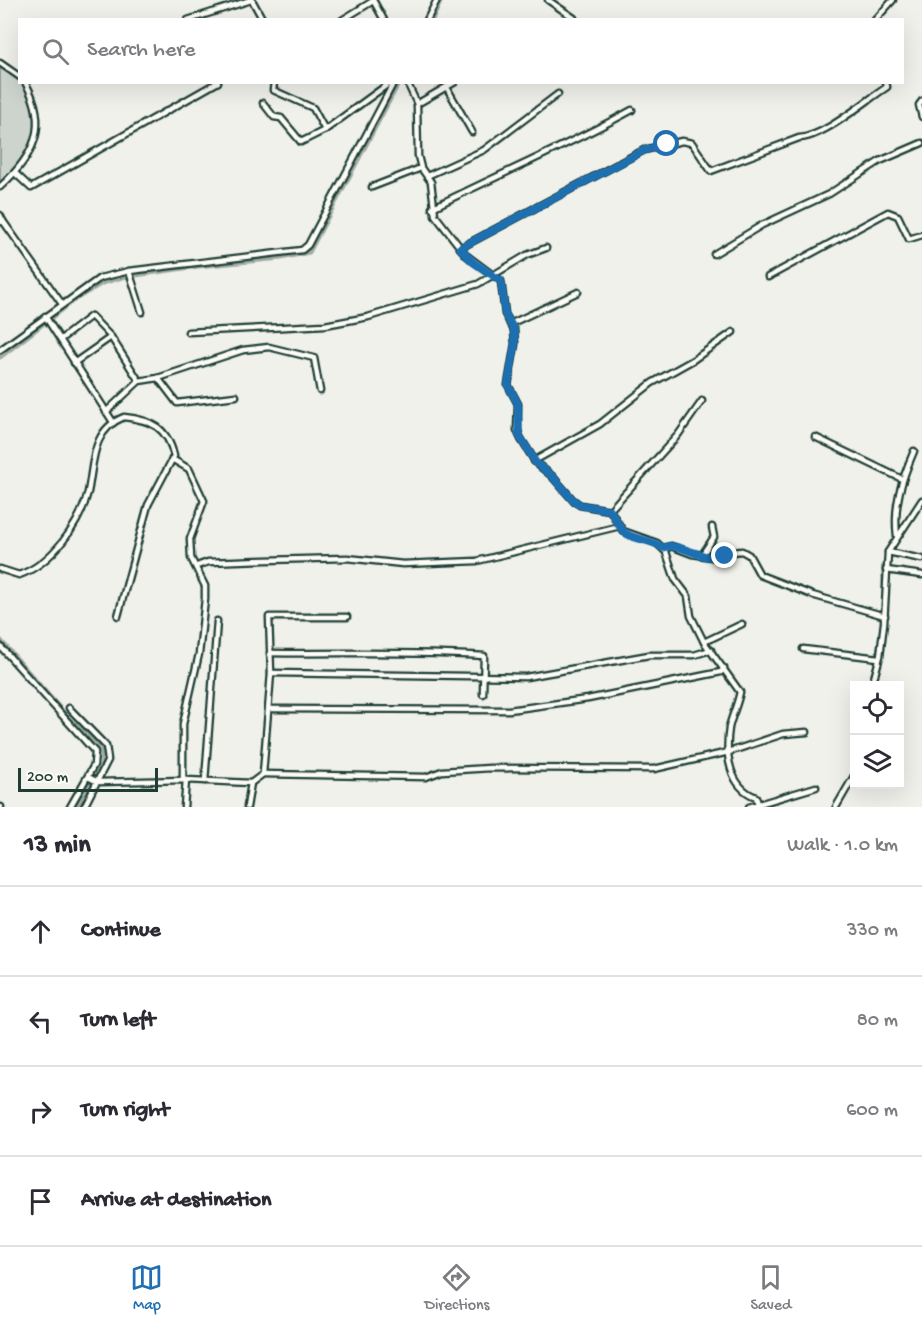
<!DOCTYPE html>
<html lang="en">
<head>
<meta charset="utf-8">
<style>
	body { margin:0; font-family:"Gochi Hand",sans-serif; background:#f2f2f3; color:#2b2b33 }
	.controls { position:absolute; right:18px; bottom:18px; display:grid; overflow:hidden; border-radius:0px; box-shadow:0 6px 24px #0002 }
	.controls button { width:54px; height:54px; display:grid; place-items:center; padding:0; border:0; border-bottom:2px solid #e1e1e2; background:#fff; color:#2b2b33; font:30px sans-serif }
	.scale { position:absolute; left:18px; bottom:15px; width:140px; box-sizing:border-box; padding-left:6px; border:3px solid #1f3d34; border-top:0; font-size:16px; line-height:21px; white-space:nowrap; color:#1f3d34; -webkit-text-stroke:4px #fdfcf7; paint-order:stroke }
	.stop { position:absolute; width:18px; height:18px; margin:-14px; border:4px solid #1f6fb2; border-radius:50%; background:#fff }
	.stop.end { background:#1f6fb2; border-color:#fff; box-shadow:0 2px 6px #0008 }
	.list { margin:0; padding:0; list-style:none }
	h2 { display:flex; justify-content:space-between; align-items:center; height:78px; margin:0; padding:0 24px; font-size:26px }
	h2 small { font-size:20px; font-weight:400; color:#7c7c81 }
	.list li { display:grid; grid-template-columns:39px 1fr auto; gap:18px; align-items:center; box-sizing:border-box; height:90px; padding:0 24px; border-top:2px solid #e1e1e2 }
	.list b { display:block; font-size:22px; white-space:nowrap }
	.list em { font-size:20px; font-style:normal; color:#7c7c81 }
	.icon { flex:none; width:33px; height:33px; fill:none; stroke:currentColor; stroke-width:2; stroke-linecap:round; stroke-linejoin:round }
	.map { position:relative; flex:none; width:922px; height:807px; overflow:hidden }
	.search { position:absolute; background:#fff; box-shadow:0 6px 24px #0002; left:18px; right:18px; top:18px; height:66px; display:flex; align-items:center; gap:15px; box-sizing:border-box; padding:0 21px; border-radius:0px; color:#7c7c81; font-size:22px }
	.sheet { height:438px; background:#fff }
	nav { display:flex; justify-content:space-around; align-items:center; box-sizing:border-box; height:84px; border-top:2px solid #e1e1e2; background:#fff; font-size:16px; color:#7c7c81 }
	nav a { display:grid; justify-items:center; gap:3px }
	nav .on { color:#1f6fb2 }
	.map>svg:first-child { display:block }
	.green { fill:#cdd3cd; stroke:#768880; stroke-width:1.5 }
	.lines { fill:none; stroke-linecap:round; stroke-linejoin:round }
	.stream { stroke:#6c8077; stroke-width:1.5 }
	.canal { stroke:#9faca4; stroke-width:5 }
	.minor-casing { stroke:#1f3d34; stroke-width:9 }
	.minor { stroke:#fdfcf7; stroke-width:4.5 }
	.route { stroke:#1f6fb2; stroke-width:8 }
</style>
</head>
<body>
<div class="map">
<svg width="922" height="807" viewBox="0 0 922 807">
	<rect width="100%" height="100%" fill="#f0f1eb"/>
	<filter id="ink" filterUnits="userSpaceOnUse"><feTurbulence type="fractalNoise" baseFrequency=".0167" numOctaves="2"/><feDisplacementMap in="SourceGraphic" scale="12" xChannelSelector="R" yChannelSelector="G"/><feConvolveMatrix kernelMatrix="1 2 1 2 8 2 1 2 1" color-interpolation-filters="sRGB"/></filter>
	<g filter="url(#ink)">
		<!-- green -->
		<polygon class="green" points="0,63 19,77 20,82 25,83 39,119 25,162 0,187"/>
		<g class="lines">
			<!-- stream -->
			<g class="stream">
				<polyline points="882,566 883,608"/>
				<polyline points="876,655 882,616"/>
				<polyline points="870,686 876,660"/>
				<polyline points="832,807 851,777"/>
			</g>
			<!-- canal -->
			<g class="canal">
				<polyline points="432,20 441,0"/>
				<polyline points="0,357 75,299 102,283 122,277 198,266 281,258 309,252 399,82"/>
				<polyline points="0,640 68,718 102,749 102,765 77,807"/>
			</g>
			<defs>
				<g id="minor">
					<polyline points="252,0 263,20"/>
					<polyline points="373,0 384,20"/>
					<polyline points="548,0 574,18"/>
					<polyline points="188,20 251,0"/>
					<polyline points="342,20 373,1"/>
					<polyline points="427,20 437,0"/>
					<polyline points="875,20 893,0"/>
					<polyline points="0,63 20,77"/>
					<polyline points="274,82 273,90 313,108 325,130"/>
					<path d="M407 82 417 104 418 156 421 168 431 182 435 215 466 255 501 281 505 314 514 330 515 344 508 385 518 404 517 430 521 439 536 463 552 476 573 500 580 505 610 510 623 531 657 543 666 552 675 579 688 596 691 616 704 642 740 692C737 706 731 718 729 728 725 754 729 787 756 797L759 807"/>
					<polyline points="447,88 472,132"/>
					<polyline points="922,101 919,105 922,117"/>
					<polyline points="263,103 274,117 281,118 301,142 325,130 391,82"/>
					<polyline points="417,104 455,82"/>
					<polyline points="16,174 31,188 218,82"/>
					<polyline points="427,176 484,150 558,94"/>
					<path d="M0 187C34 156 50 126 25 82"/>
					<polyline points="372,187 421,168"/>
					<path d="M432 208C498 175 567 146 632 110"/>
					<polyline points="0,215 3,221 0,222"/>
					<polyline points="3,221 62,304"/>
					<path d="M460 248 644 150 682 141 692 143 711 171 799 138C824 137 865 101 887 87L886 82"/>
					<polyline points="714,254 762,225 829,194 880,161 922,143"/>
					<polyline points="129,271 142,312"/>
					<polyline points="768,277 888,212 898,216 909,239 922,235"/>
					<polyline points="45,316 113,422"/>
					<polyline points="510,324 578,292"/>
					<polyline points="188,332 325,325 368,317 478,284 527,255 546,248"/>
					<polyline points="61,339 91,316 111,337 139,381"/>
					<polyline points="0,350 100,278 129,271 302,250 308,245 394,82"/>
					<polyline points="74,363 111,337"/>
					<polyline points="158,378 177,403 236,396"/>
					<polyline points="106,412 139,381 158,378 243,350 269,347 314,358 320,391"/>
					<polyline points="815,437 902,479"/>
					<polyline points="172,459 189,469 204,501 190,539 191,558 205,586 205,599 199,654 183,724 183,780"/>
					<polyline points="534,461 600,424 652,383 693,360 733,332"/>
					<polyline points="610,510 678,435 702,401"/>
					<path d="M897 536C893 505 902 479 914 451"/>
					<polyline points="663,548 671,546 692,554 720,558 732,552 742,551 749,555 760,575 812,595 885,616"/>
					<polyline points="888,552 922,559"/>
					<polyline points="702,555 714,537 712,527"/>
					<polyline points="197,566 208,562 265,560 347,558 403,564 477,561 620,526"/>
					<path d="M0 569 19 575C51 564 80 525 88 492 94 463 91 430 124 417 152 420 167 427 174 456L148 505 118 616"/>
					<polyline points="886,570 922,575"/>
					<polyline points="704,642 742,624"/>
					<polyline points="0,646 95,752 94,765 70,807"/>
					<polyline points="803,649 879,658"/>
					<path d="M270 653C342 654 412 651 484 656L483 694"/>
					<polyline points="271,673 526,677 649,655 694,655 711,650"/>
					<polyline points="872,686 880,656 884,623 888,552 922,500"/>
					<polyline points="69,708 106,746 108,760 84,807"/>
					<polyline points="269,709 509,710 588,699 721,672 724,668"/>
					<polyline points="263,774 426,777 442,771 490,768 654,769 729,752 783,734 807,732"/>
					<polyline points="88,777 98,782 186,780 251,783 263,774 271,673 269,617 347,617"/>
					<polyline points="205,781 217,621"/>
					<polyline points="0,807 1,807"/>
					<polyline points="184,807 186,780"/>
					<polyline points="247,807 251,783"/>
					<polyline points="749,807 816,787"/>
					<polyline points="836,807 854,776"/>
				</g>
			</defs>
			<!-- minor casing -->
			<use href="#minor" class="minor-casing"/>
			<!-- minor -->
			<use href="#minor" class="minor"/>
		</g>
	</g>
	<g class="lines" filter="url(#ink)">
		<!-- route -->
		<path class="route" d="M667 144 645 150 460 248 473 262 501 281 505 314 514 330 515 344 508 385 518 404 519 435 536 463 552 476 573 500 580 505 610 510C614 516 618 525 623 531 633 541 651 538 663 548 678 540 705 564 725 556"/>
	</g>
</svg>
<div class="controls">
<button><svg class="icon" aria-label="locate" viewBox="0 0 24 24"><circle cx="12" cy="12" r="6"/><path d="M12 2v4M12 18v4M2 12h4M18 12h4"/></svg></button>
<button><svg class="icon" aria-label="layers" viewBox="0 0 24 24"><path d="M12 4l9 5-9 5-9-5zM3 14l9 5 9-5"/></svg></button>
</div>
<div class="scale">200 m</div>
<div class="stop" style="left:667px;top:144px"></div>
<div class="stop end" style="left:725px;top:556px"></div>
<div class="search"><svg class="icon" aria-label="search" viewBox="0 0 24 24"><circle cx="10" cy="10" r="6"/><path d="M15 15l6 6"/></svg>Search here</div>
</div>
<section class="sheet">
<h2>13 min<small>Walk · 1.0 km</small></h2>
<ul class="list">
<li><svg class="icon" aria-label="ahead" viewBox="0 0 24 24"><path d="M12 20V5M6 11l6-6 6 6"/></svg><div><b>Continue</b></div><em>330 m</em></li>
<li><svg class="icon" aria-label="left" viewBox="0 0 24 24"><path d="M17 20v-9H6M10 6l-5 5 5 5"/></svg><div><b>Turn left</b></div><em>80 m</em></li>
<li><svg class="icon" aria-label="right" viewBox="0 0 24 24"><path d="M7 20v-9h11M14 6l5 5-5 5"/></svg><div><b>Turn right</b></div><em>600 m</em></li>
<li><svg class="icon" aria-label="arrive" viewBox="0 0 24 24"><path d="M6 21V4h12l-3 4 3 4H6"/></svg><div><b>Arrive at destination</b></div></li>
</ul>
</section>
<nav>
<a class="on"><svg class="icon" aria-label="map" viewBox="0 0 24 24"><path d="M3 6l6-2 6 2 6-2v14l-6 2-6-2-6 2zM9 4v14M15 6v14"/></svg>Map</a>
<a><svg class="icon" aria-label="directions" viewBox="0 0 24 24"><path d="M12 3l9 9-9 9-9-9zM9 14v-3h6M13 9l2 2-2 2"/></svg>Directions</a>
<a><svg class="icon" aria-label="saved" viewBox="0 0 24 24"><path d="M7 4h10v16l-5-4-5 4z"/></svg>Saved</a>
</nav>
</body>
</html>
